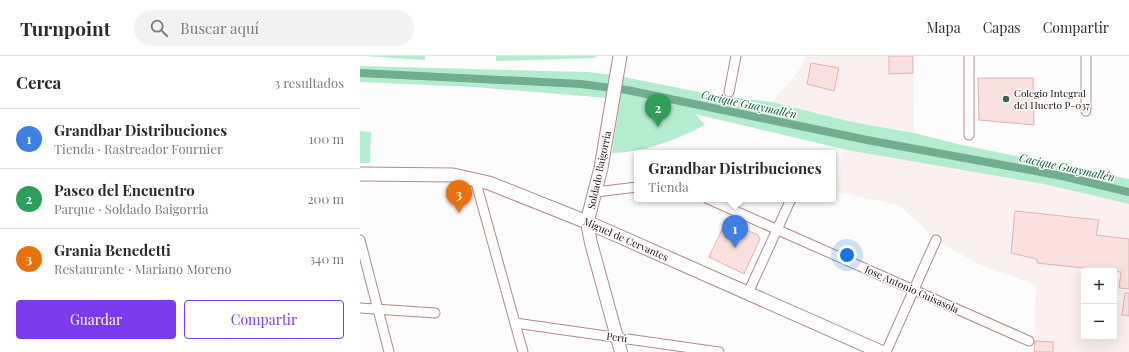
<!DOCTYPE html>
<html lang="es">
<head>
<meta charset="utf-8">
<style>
	body { margin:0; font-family:"Playfair Display",serif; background:#f2f2f3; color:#2b2b33 }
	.controls { position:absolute; right:12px; bottom:12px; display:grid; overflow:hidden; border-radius:4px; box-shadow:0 4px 16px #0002 }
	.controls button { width:36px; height:36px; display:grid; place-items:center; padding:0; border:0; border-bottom:1px solid #e1e1e2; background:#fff; color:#2b2b33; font:20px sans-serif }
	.you { position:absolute; left:487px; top:199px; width:14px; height:14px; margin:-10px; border:3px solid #fff; border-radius:50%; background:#1a73e8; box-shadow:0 0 0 6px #1a73e833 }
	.badge { display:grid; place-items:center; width:26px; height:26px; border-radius:50%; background:#7c3aed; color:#fff; font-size:13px; font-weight:700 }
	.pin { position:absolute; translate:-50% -33px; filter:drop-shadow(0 1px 2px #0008) }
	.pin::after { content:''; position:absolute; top:21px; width:14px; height:12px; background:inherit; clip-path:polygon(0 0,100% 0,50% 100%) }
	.popup { position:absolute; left:274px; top:94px; width:202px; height:52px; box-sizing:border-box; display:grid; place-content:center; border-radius:4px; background:#fff; filter:drop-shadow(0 1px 3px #0005); font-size:13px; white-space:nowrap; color:#7c7c81 }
	.popup b { font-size:15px; color:#2b2b33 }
	.popup::after { content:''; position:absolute; left:50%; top:100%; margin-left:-8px; border:8px solid transparent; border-top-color:#fff }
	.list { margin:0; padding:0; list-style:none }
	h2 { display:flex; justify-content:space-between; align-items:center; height:52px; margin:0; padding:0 16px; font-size:17px }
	h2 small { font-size:13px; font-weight:400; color:#7c7c81 }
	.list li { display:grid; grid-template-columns:26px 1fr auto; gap:12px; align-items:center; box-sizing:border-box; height:60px; padding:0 16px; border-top:1px solid #e1e1e2 }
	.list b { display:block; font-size:15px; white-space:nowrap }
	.list p { margin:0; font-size:13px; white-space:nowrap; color:#7c7c81 }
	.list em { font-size:13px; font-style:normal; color:#7c7c81 }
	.actions { display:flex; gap:8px; padding:12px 16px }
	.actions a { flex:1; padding:9px 0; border:1px solid #7c3aed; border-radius:4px; text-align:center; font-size:14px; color:#7c3aed }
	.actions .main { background:#7c3aed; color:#fff }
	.icon { flex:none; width:22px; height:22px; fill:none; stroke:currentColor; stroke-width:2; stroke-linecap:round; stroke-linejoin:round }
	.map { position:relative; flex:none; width:769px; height:296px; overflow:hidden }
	header { display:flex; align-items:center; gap:24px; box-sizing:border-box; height:56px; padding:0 20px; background:#fff; border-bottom:1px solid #e1e1e2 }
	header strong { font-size:19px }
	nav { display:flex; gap:22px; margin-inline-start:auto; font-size:14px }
	.search { width:280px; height:36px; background:#f2f2f3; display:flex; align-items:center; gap:10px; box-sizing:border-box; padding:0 14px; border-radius:22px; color:#7c7c81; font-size:15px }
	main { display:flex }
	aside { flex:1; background:#fff }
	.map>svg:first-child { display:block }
	.built { fill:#fbf0f0; fill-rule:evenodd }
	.green { fill:#b4eccf }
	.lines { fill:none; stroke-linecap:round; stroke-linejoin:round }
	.canal { stroke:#72ad8f; stroke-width:8 }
	.building { fill:#fbe0e0; stroke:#dfb4b4 }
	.minor-casing { stroke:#b38b8a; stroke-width:11 }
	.tertiary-casing { stroke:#b38b8a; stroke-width:14 }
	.secondary-casing { stroke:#b38b8a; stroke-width:15 }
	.minor { stroke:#fff; stroke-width:9 }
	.tertiary { stroke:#fff; stroke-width:12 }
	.secondary { stroke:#fff; stroke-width:13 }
	.poi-dot { fill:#31684e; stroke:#fcfcfc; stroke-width:1.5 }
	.labels { text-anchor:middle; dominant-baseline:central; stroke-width:3; stroke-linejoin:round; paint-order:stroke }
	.poi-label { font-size:10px; fill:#1e0f0f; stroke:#fcfcfc; text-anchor:start }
	.street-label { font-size:10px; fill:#1e0f0f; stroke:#fcfcfc }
	.water-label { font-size:11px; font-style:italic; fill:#0b573a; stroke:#fcfcfc }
</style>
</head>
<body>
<header>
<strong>Turnpoint</strong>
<div class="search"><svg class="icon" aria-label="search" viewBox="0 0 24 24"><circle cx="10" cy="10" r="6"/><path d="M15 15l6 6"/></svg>Buscar aquí</div>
<nav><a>Mapa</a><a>Capas</a><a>Compartir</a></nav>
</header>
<main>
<aside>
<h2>Cerca<small>3 resultados</small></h2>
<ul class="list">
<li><span class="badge" style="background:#3f7fe0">1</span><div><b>Grandbar Distribuciones</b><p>Tienda · Rastreador Fournier</p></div><em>100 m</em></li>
<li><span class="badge" style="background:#2e9e5b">2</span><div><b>Paseo del Encuentro</b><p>Parque · Soldado Baigorria</p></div><em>200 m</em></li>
<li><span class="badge" style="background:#e8710a">3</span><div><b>Grania Benedetti</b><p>Restaurante · Mariano Moreno</p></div><em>340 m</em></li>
</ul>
<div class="actions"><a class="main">Guardar</a><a>Compartir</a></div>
</aside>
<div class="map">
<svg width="769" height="296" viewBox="0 0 769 296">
	<rect width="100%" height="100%" fill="#fcfcfc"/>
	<!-- built -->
	<path class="built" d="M446 0H553L554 77 497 67 684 128 769 148V296H674L676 229 616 207 576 184 539 149 477 136 488 65 412 46 440 13ZM724 215H754V281H724Z"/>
	<!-- green -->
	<g class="green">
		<polygon points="5,0 65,0 65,4"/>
		<polygon points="136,0 237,0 234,2 136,5"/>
		<path d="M0 10 228 16 254 19 353 39 412 46 492 66 554 77 602 89 769 123V148L684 128 487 94 335 58 345 69C316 84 285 96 252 97L260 43 114 31 0 26Z"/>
		<polygon points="0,75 11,76 10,107 0,107"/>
	</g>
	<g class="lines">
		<!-- canal -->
		<polyline class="canal" points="0,17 221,28 267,34 507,84 702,120 769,136"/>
	</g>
	<!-- building -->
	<g class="building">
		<polygon points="529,0 553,0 553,17 529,18"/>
		<polygon points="451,7 479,12 474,35 447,28"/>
		<polygon points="618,22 673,22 674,69 619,64"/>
		<polygon points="655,155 739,164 736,179 769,183 769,233 759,232 761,216 677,207 677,203 651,197"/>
		<polygon points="366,165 398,179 400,183 384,218 349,201"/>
		<polygon points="765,237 769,237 769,260 762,259"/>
		<polygon points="675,285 693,286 693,296 674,296"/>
	</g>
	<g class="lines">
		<defs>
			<g id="minor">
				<polyline points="369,36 376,0"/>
				<polyline points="726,55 726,0"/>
				<polyline points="609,79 609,0"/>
				<polyline points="115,123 163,296"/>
				<polyline points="236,136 277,131"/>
				<polyline points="348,143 669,285"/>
				<polyline points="0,184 29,296"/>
				<polyline points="388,237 431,143"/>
				<polyline points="0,252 75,257"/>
				<polyline points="155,267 359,296"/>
				<polyline points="526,296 576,184"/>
			</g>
			<polyline id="tertiary" points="227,166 231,187 261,296"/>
			<g id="secondary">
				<polyline points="0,118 93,119 129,127 227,166 521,296"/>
				<polyline points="227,166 241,112 260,0"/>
			</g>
		</defs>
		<!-- minor casing -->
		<use href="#minor" class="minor-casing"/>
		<!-- tertiary casing -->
		<use href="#tertiary" class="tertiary-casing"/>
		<!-- secondary casing -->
		<use href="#secondary" class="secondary-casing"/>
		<!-- minor -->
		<use href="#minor" class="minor"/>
		<!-- tertiary -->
		<use href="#tertiary" class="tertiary"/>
		<!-- secondary -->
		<use href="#secondary" class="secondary"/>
	</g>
	<!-- markers -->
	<circle class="poi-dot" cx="646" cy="43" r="4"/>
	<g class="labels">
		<!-- poi labels -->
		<g class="poi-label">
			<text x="654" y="37">Colegio Integral<tspan x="654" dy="12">del Huerto P-037</tspan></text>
		</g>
		<!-- street labels -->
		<g class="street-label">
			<text transform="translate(239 114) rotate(-78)">Soldado Baigorria</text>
			<text transform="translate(266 183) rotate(24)">Miguel de Cervantes</text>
			<text transform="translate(552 233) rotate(24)">Jose Antonio Guisasola</text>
			<text transform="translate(257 281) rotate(8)">Perú</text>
		</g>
		<!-- water labels -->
		<g class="water-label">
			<text transform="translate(389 48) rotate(12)">Cacique Guaymallén</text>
			<text transform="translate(707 111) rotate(12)">Cacique Guaymallén</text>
		</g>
	</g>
</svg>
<div class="controls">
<button>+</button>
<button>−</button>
</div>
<div class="you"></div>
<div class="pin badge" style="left:375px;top:192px;background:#3f7fe0">1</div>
<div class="popup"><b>Grandbar Distribuciones</b>Tienda</div>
<div class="pin badge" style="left:298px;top:71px;background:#2e9e5b">2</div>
<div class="pin badge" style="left:99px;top:157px;background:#e8710a">3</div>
</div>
</main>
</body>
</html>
